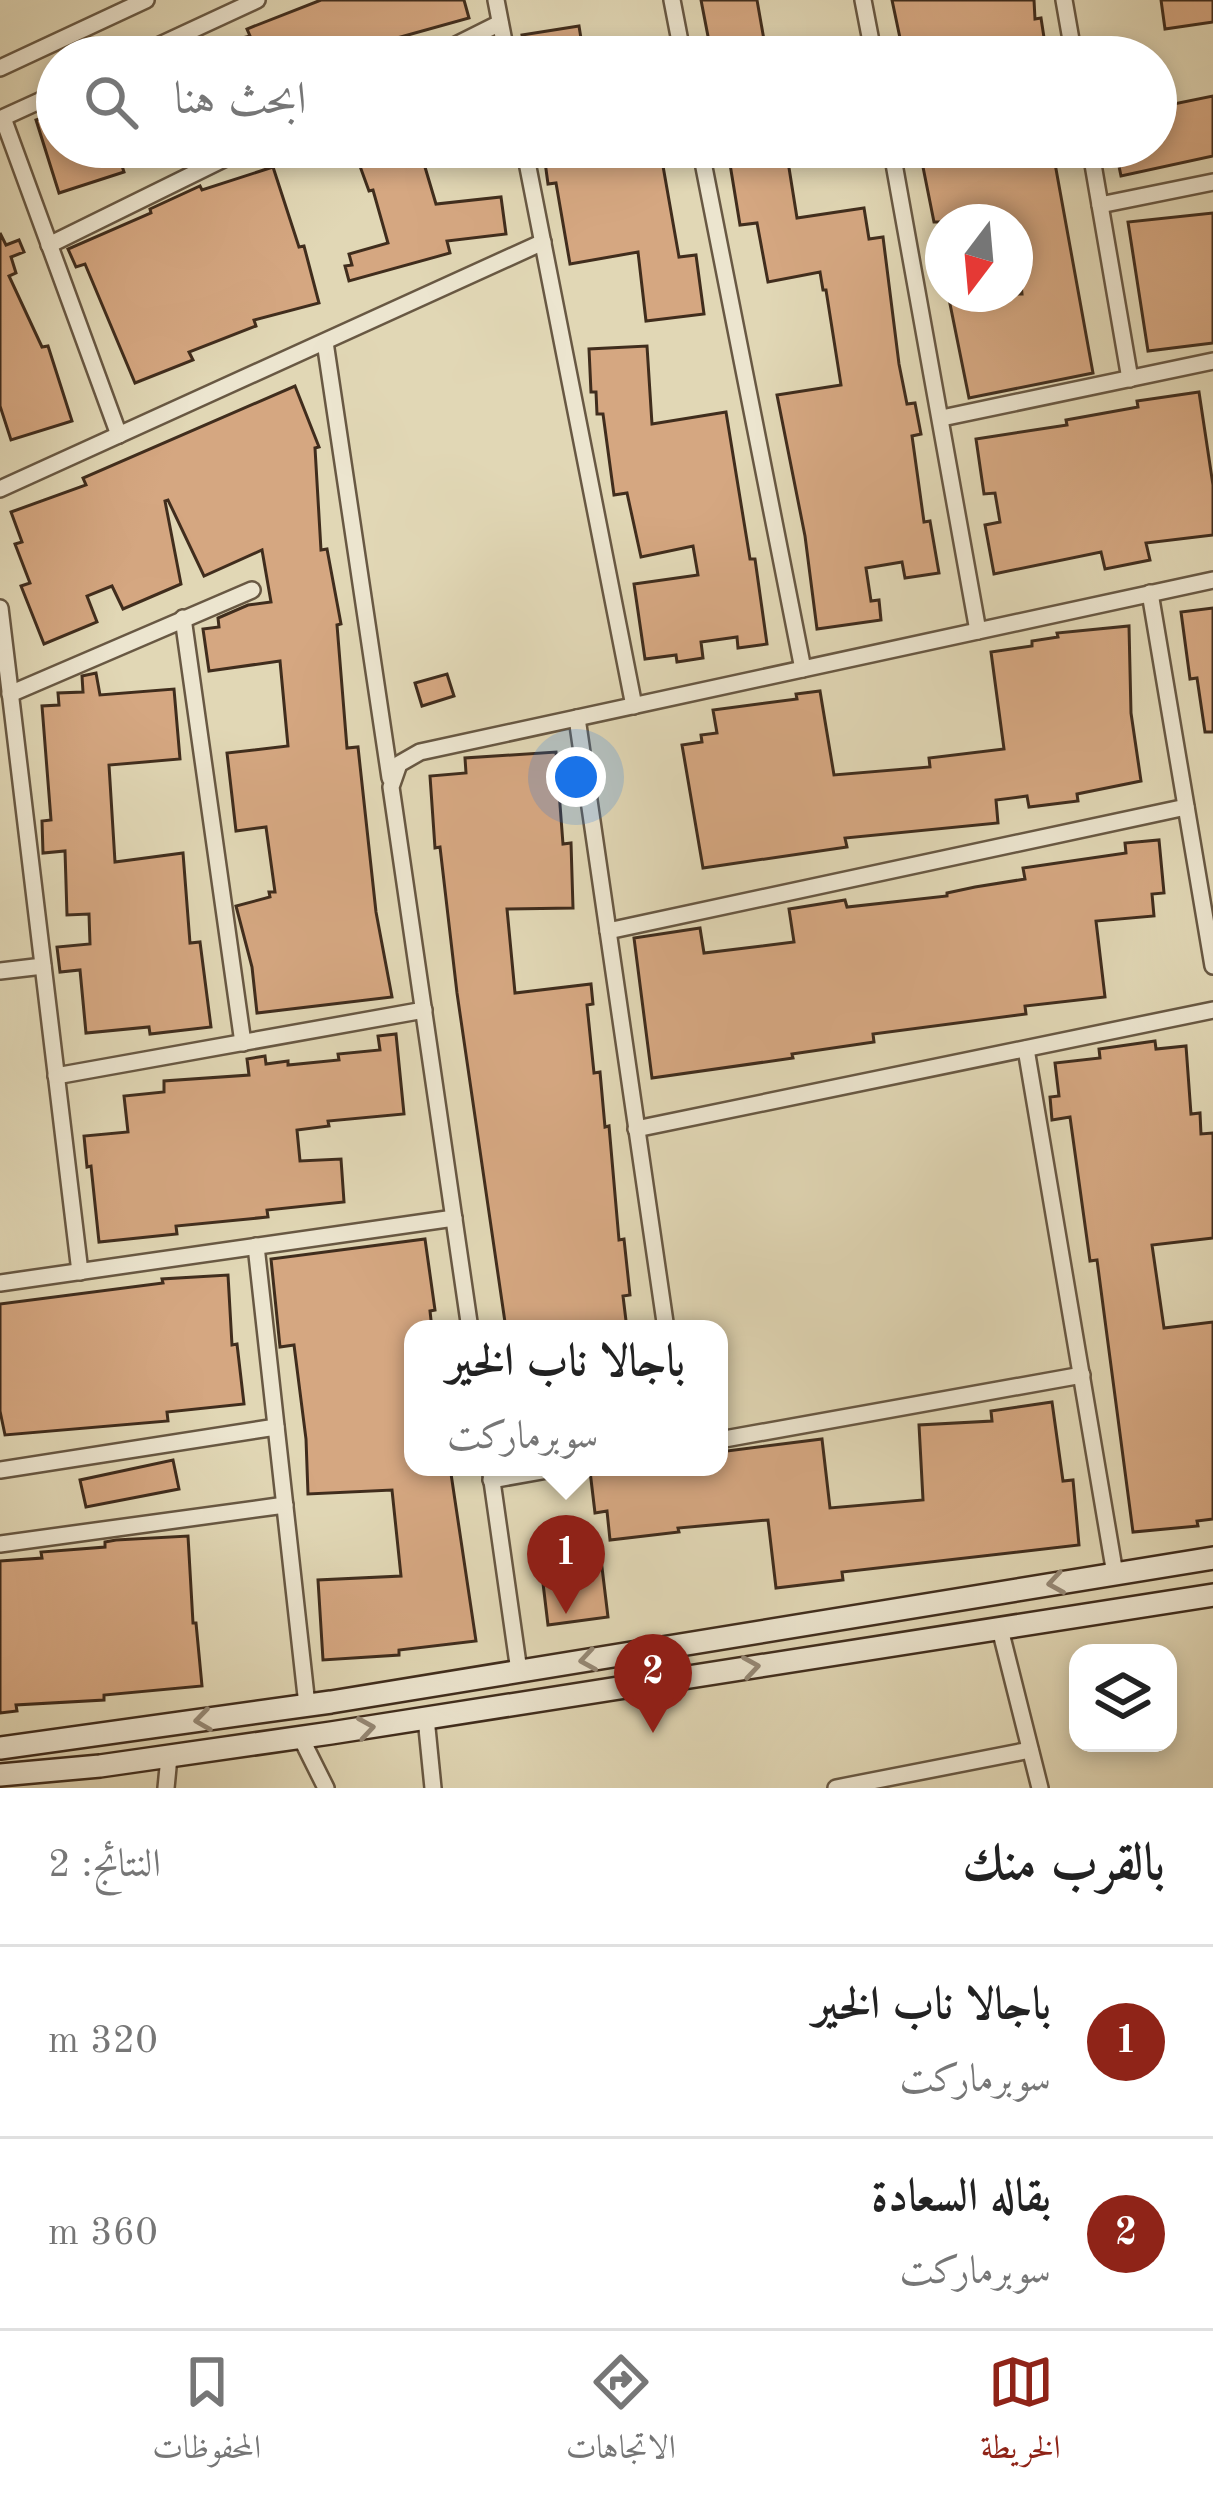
<!DOCTYPE html>
<html lang="ar">
<head>
<meta charset="utf-8">
<style>
	body { margin:0; font-family:"Old Standard TT",Amiri,serif; background:#f2f2f2; color:#222; direction:rtl }
	.controls { position:absolute; right:36px; bottom:36px; display:grid; overflow:hidden; border-radius:24px; box-shadow:0 6px 18px #0003 }
	.controls button { width:108px; height:108px; display:grid; place-items:center; padding:0; border:0; border-bottom:3px solid #e0e0e0; background:#fff; color:#222; font:60px sans-serif }
	.compass { position:absolute; left:925px; top:204px; width:108px; height:108px; border-radius:50%; background:#fff; box-shadow:0 6px 18px #0003; rotate:196deg }
	.you { position:absolute; left:576px; top:777px; width:42px; height:42px; margin:-30px; border:9px solid #fff; border-radius:50%; background:#1a73e8; box-shadow:0 0 0 18px #1a73e833 }
	.badge { display:grid; place-items:center; width:78px; height:78px; border-radius:50%; background:#8f2418; color:#fff; font-size:39px; font-weight:700 }
	.pin { position:absolute; translate:-50% -99px; filter:drop-shadow(0 3px 6px #0008) }
	.pin::after { content:''; position:absolute; top:63px; width:42px; height:36px; background:inherit; clip-path:polygon(0 0,100% 0,50% 100%) }
	.popup { position:absolute; left:404px; top:1320px; width:324px; height:156px; box-sizing:border-box; display:grid; place-content:center; border-radius:24px; background:#fff; filter:drop-shadow(0 3px 9px #0005); font-size:39px; white-space:nowrap; color:#767676 }
	.popup b { font-size:45px; color:#222 }
	.popup::after { content:''; position:absolute; left:50%; top:100%; margin-left:-24px; border:24px solid transparent; border-top-color:#fff }
	.list { margin:0; padding:0; list-style:none }
	h2 { display:flex; justify-content:space-between; align-items:center; height:156px; margin:0; padding:0 48px; font-size:51px }
	h2 small { font-size:39px; font-weight:400; color:#767676 }
	.list li { display:grid; grid-template-columns:78px 1fr auto; gap:36px; align-items:center; box-sizing:border-box; height:192px; padding:0 48px; border-top:3px solid #e0e0e0 }
	.list b { display:block; font-size:45px; white-space:nowrap }
	.list p { margin:0; font-size:39px; white-space:nowrap; color:#767676 }
	.list em { font-size:39px; font-style:normal; color:#767676 }
	.icon { flex:none; width:66px; height:66px; fill:none; stroke:currentColor; stroke-width:2; stroke-linecap:round; stroke-linejoin:round }
	.map { position:relative; flex:none; width:1213px; height:1788px; overflow:hidden; direction:ltr }
	.search { position:absolute; background:#fff; box-shadow:0 6px 18px #0003; left:36px; right:36px; top:36px; height:132px; display:flex; align-items:center; gap:30px; box-sizing:border-box; padding:0 42px; border-radius:66px; color:#767676; font-size:45px }
	.sheet { height:540px; background:#fff }
	nav { display:flex; justify-content:space-around; align-items:center; box-sizing:border-box; height:168px; border-top:3px solid #e0e0e0; background:#fff; font-size:33px; color:#767676 }
	nav a { display:grid; justify-items:center; gap:6px }
	nav .on { color:#8f2418 }
	.map>svg:first-child { display:block }
	.building { fill:#d5a781; stroke:#402d1d; stroke-width:3 }
	.lines { fill:none; stroke-linecap:round; stroke-linejoin:round }
	.minor-casing { stroke:#685843; stroke-width:20 }
	.secondary-casing { stroke:#402d1d; stroke-width:26 }
	.minor { stroke:#ece5cf; stroke-width:15 }
	.secondary { stroke:#ece5cf; stroke-width:21 }
	.oneway { stroke:#968976 }
</style>
</head>
<body>
<div class="map">
<svg width="1213" height="1788" viewBox="0 0 1213 1788">
	<rect width="100%" height="100%" fill="#e1d7b5"/>
	<filter id="stains"><feTurbulence type="fractalNoise" baseFrequency=".00167" numOctaves="4"/><feColorMatrix values="0 0 0 0 .2 0 0 0 0 .09 0 0 0 0 .02 0 0 0 .5 -.17"/></filter>
	<radialGradient id="worn" r=".72"><stop offset=".6" stop-color="#630" stop-opacity="0"/><stop offset="1" stop-color="#630" stop-opacity=".3"/></radialGradient>
	<!-- building -->
	<g class="building">
		<polygon points="321,0 464,0 469,18 397,38 400,44 366,57 189,57 189,52 250,36 247,29"/>
		<polygon points="701,0 757,0 767,57 712,57"/>
		<polygon points="892,0 1034,0 1035,19 1041,18 1045,44 1032,46 1034,54 1014,57 904,57"/>
		<polygon points="1161,0 1213,0 1213,22 1165,29"/>
		<polygon points="579,26 584,57 526,57 522,35"/>
		<polygon points="1163,72 1169,105 1213,96 1213,156 1121,176 1115,147 1156,147 1156,73"/>
		<polygon points="57,113 57,147 116,147 124,172 59,193 36,120"/>
		<polygon points="353,147 419,147 436,204 501,197 506,234 447,241 450,253 349,281 345,266 352,265 349,254 388,243 373,190 369,191"/>
		<polygon points="543,147 671,147 674,165 663,166 679,257 696,255 704,314 646,321 638,252 570,264 556,183 548,184"/>
		<polygon points="919,147 1052,147 1093,373 969,398 948,294 1022,294 1015,222 934,222"/>
		<polygon points="786,149 797,218 864,208 869,239 883,237 899,364 907,404 915,403 921,434 912,436 924,522 930,521 939,573 905,578 902,562 866,568 871,601 879,600 881,620 817,629 805,536 777,395 841,385 826,290 823,290 820,272 768,282 757,223 740,225 729,158"/>
		<polygon points="273,167 299,247 304,246 319,303 254,320 256,326 189,352 193,360 135,383 85,264 76,267 68,249 151,213 150,209 200,186 202,190"/>
		<polygon points="1213,213 1213,343 1148,351 1128,222"/>
		<polygon points="0,233 6,245 19,240 24,252 11,257 16,273 9,276 42,347 48,346 72,421 11,440 0,406"/>
		<polygon points="647,346 652,424 726,412 750,559 755,559 767,644 738,648 737,637 701,642 703,658 677,662 676,655 645,659 634,584 698,575 693,546 641,557 627,493 614,495 603,414 597,414 596,392 591,392 589,349"/>
		<polygon points="295,386 319,447 315,448 321,550 327,549 341,624 337,625 347,748 358,747 376,912 392,997 257,1013 252,967 236,906 270,897 269,892 275,892 266,827 236,831 227,753 288,746 280,661 209,671 203,629 219,627 218,618 248,605 271,602 262,550 204,576 168,500 165,501 181,584 123,609 112,586 87,596 97,622 44,644 21,586 30,583 15,544 22,542 11,512 86,485 83,478"/>
		<polygon points="1199,392 1213,485 1213,535 1146,543 1150,560 1105,569 1101,552 994,574 985,525 1000,522 995,493 984,494 976,439 1067,425 1066,420 1138,407 1137,401"/>
		<polygon points="1213,608 1213,732 1205,732 1197,678 1190,679 1181,612"/>
		<polygon points="1129,626 1131,713 1141,781 1077,794 1078,801 1029,807 1027,796 996,800 998,823 845,838 847,847 703,868 682,745 702,742 701,735 717,733 713,710 797,699 796,694 820,691 834,775 930,767 929,758 1004,749 991,652 1032,646 1032,641 1058,637 1057,633"/>
		<polygon points="96,673 100,695 174,689 180,759 109,765 115,862 183,853 190,943 200,942 211,1027 150,1034 149,1027 86,1033 80,970 60,972 57,947 90,944 89,914 67,915 65,851 43,853 42,821 51,820 42,706 59,705 58,693 83,692 82,676"/>
		<polygon points="447,674 454,696 422,706 415,683"/>
		<polygon points="556,752 563,844 571,843 573,908 507,909 515,993 591,984 593,1004 587,1005 594,1073 600,1072 605,1127 609,1126 619,1240 624,1239 630,1295 623,1296 627,1329 506,1329 457,993 440,847 435,848 430,776 466,773 465,758"/>
		<polygon points="1159,840 1164,893 1152,894 1154,916 1096,921 1105,997 1025,1006 1026,1014 873,1034 874,1042 792,1054 793,1058 652,1078 634,938 700,928 704,953 794,942 789,909 845,900 847,907 947,896 947,893 975,887 1025,879 1023,868 1126,853 1125,843"/>
		<polygon points="396,1034 404,1114 328,1121 329,1126 297,1130 300,1161 341,1159 344,1202 267,1210 268,1217 176,1226 177,1234 99,1242 91,1166 87,1167 84,1136 128,1132 124,1096 164,1092 164,1081 249,1075 247,1059 265,1056 266,1064 288,1061 288,1065 339,1060 338,1054 380,1050 378,1036"/>
		<polygon points="1155,1041 1156,1049 1186,1046 1191,1114 1200,1113 1201,1134 1213,1133 1213,1238 1152,1245 1164,1328 1213,1322 1213,1519 1197,1521 1198,1526 1133,1532 1097,1260 1090,1261 1070,1117 1052,1120 1050,1097 1059,1096 1055,1063 1100,1058 1099,1049"/>
		<polygon points="425,1239 435,1310 430,1311 432,1329 413,1329 413,1467 450,1467 476,1641 399,1650 399,1655 323,1660 318,1580 401,1576 392,1490 308,1494 306,1439 294,1345 280,1347 271,1259"/>
		<polygon points="228,1275 232,1345 237,1344 244,1404 167,1412 168,1421 5,1435 0,1411 0,1304 163,1283 162,1279"/>
		<polygon points="1052,1402 1063,1481 1073,1480 1079,1545 842,1572 843,1580 776,1588 768,1520 678,1528 679,1532 610,1540 607,1511 595,1513 590,1471 626,1467 719,1467 719,1452 822,1439 830,1508 923,1500 919,1425 992,1421 991,1411"/>
		<polygon points="173,1460 179,1489 86,1507 80,1480"/>
		<polygon points="188,1536 193,1623 196,1623 202,1686 104,1695 104,1700 16,1705 17,1711 0,1713 0,1561 42,1558 41,1552 105,1547 105,1542 116,1540"/>
		<polygon points="600,1551 608,1617 548,1625 540,1558"/>
	</g>
	<g class="lines">
		<defs>
			<g id="minor">
				<polyline points="496,0 507,57"/>
				<polyline points="672,0 683,57"/>
				<polyline points="863,0 874,57"/>
				<polyline points="1064,0 1074,57"/>
				<polyline points="134,57 257,0"/>
				<polyline points="432,57 500,23"/>
				<polyline points="0,68 146,0"/>
				<polyline points="3,118 119,435"/>
				<polyline points="0,119 57,93"/>
				<polyline points="524,147 634,706"/>
				<polyline points="700,147 803,669"/>
				<polyline points="891,147 978,631"/>
				<polyline points="1090,147 1130,379"/>
				<polyline points="1100,205 1213,182"/>
				<polyline points="49,245 248,147"/>
				<polyline points="325,342 390,778"/>
				<polyline points="942,418 1213,361"/>
				<polyline points="0,489 543,242"/>
				<polyline points="1150,593 1213,966"/>
				<polyline points="0,608 80,1272"/>
				<polyline points="183,618 243,1043"/>
				<polyline points="10,694 252,590"/>
				<polyline points="577,718 666,1329"/>
				<polyline points="608,931 1186,807"/>
				<polyline points="0,971 43,966"/>
				<polyline points="1026,1049 1115,1574"/>
				<polyline points="56,1076 424,1010"/>
				<polyline points="636,1129 1213,1010"/>
				<polyline points="256,1246 307,1705"/>
				<polyline points="0,1283 454,1218"/>
				<polyline points="470,1329 391,787 399,764 420,752 1213,580"/>
				<polyline points="719,1440 1082,1375"/>
				<polyline points="490,1467 519,1671"/>
				<polyline points="0,1470 276,1427"/>
				<polyline points="491,1480 564,1467"/>
				<polyline points="0,1544 285,1505"/>
				<polyline points="1000,1629 1040,1788"/>
				<polyline points="426,1718 433,1788"/>
				<polyline points="301,1738 326,1788"/>
				<polyline points="166,1788 169,1757"/>
				<polyline points="836,1788 1030,1750"/>
			</g>
			<g id="secondary">
				<polyline points="0,1748 331,1702 1213,1558"/>
				<polyline points="0,1775 100,1766 331,1733 1213,1595"/>
			</g>
		</defs>
		<!-- minor casing -->
		<use href="#minor" class="minor-casing"/>
		<!-- secondary casing -->
		<use href="#secondary" class="secondary-casing"/>
		<!-- minor -->
		<use href="#minor" class="minor"/>
		<!-- secondary -->
		<use href="#secondary" class="secondary"/>
	</g>
	<!-- one-way arrows -->
	<defs><path id="oneway-chevron" d="M-2-3.5L2.5 0L-2 3.5" fill="none" stroke-width="1.6" stroke-linecap="round" stroke-linejoin="round" transform="scale(3)"/></defs>
	<g class="oneway">
		<use href="#oneway-chevron" transform="translate(1056 1583) rotate(171)"/>
		<use href="#oneway-chevron" transform="translate(588 1660) rotate(171)"/>
		<use href="#oneway-chevron" transform="translate(751 1667) rotate(-9)"/>
		<use href="#oneway-chevron" transform="translate(203 1720) rotate(172)"/>
		<use href="#oneway-chevron" transform="translate(366 1728) rotate(-9)"/>
	</g>
	<rect width="100%" height="100%" filter="url(#stains)"/>
	<rect width="100%" height="100%" fill="url(#worn)"/>
</svg>
<div class="controls">
<button><svg class="icon" aria-label="layers" viewBox="0 0 24 24"><path d="M12 4l9 5-9 5-9-5zM3 14l9 5 9-5"/></svg></button>
</div>
<svg class="compass" viewBox="-18 -18 36 36"><path d="M0-13l5 13h-10z" fill="#e53935"/><path d="M0 13l5-13h-10z" fill="#767676"/></svg>
<div class="you"></div>
<div class="pin badge" style="left:566px;top:1614px">1</div>
<div class="popup"><b>باجالا ناب الخير</b>سوبرماركت</div>
<div class="pin badge" style="left:653px;top:1733px">2</div>
<div class="search"><svg class="icon" aria-label="search" viewBox="0 0 24 24"><circle cx="10" cy="10" r="6"/><path d="M15 15l6 6"/></svg>ابحث هنا</div>
</div>
<section class="sheet">
<h2>بالقرب منك<small>النتائج: 2</small></h2>
<ul class="list">
<li><span class="badge">1</span><div><b>باجالا ناب الخير</b><p>سوبرماركت</p></div><em>320 m</em></li>
<li><span class="badge">2</span><div><b>بقاله السعادة</b><p>سوبرماركت</p></div><em>360 m</em></li>
</ul>
</section>
<nav>
<a class="on"><svg class="icon" aria-label="map" viewBox="0 0 24 24"><path d="M3 6l6-2 6 2 6-2v14l-6 2-6-2-6 2zM9 4v14M15 6v14"/></svg>الخريطة</a>
<a><svg class="icon" aria-label="directions" viewBox="0 0 24 24"><path d="M12 3l9 9-9 9-9-9zM9 14v-3h6M13 9l2 2-2 2"/></svg>الاتجاهات</a>
<a><svg class="icon" aria-label="saved" viewBox="0 0 24 24"><path d="M7 4h10v16l-5-4-5 4z"/></svg>المحفوظات</a>
</nav>
</body>
</html>
